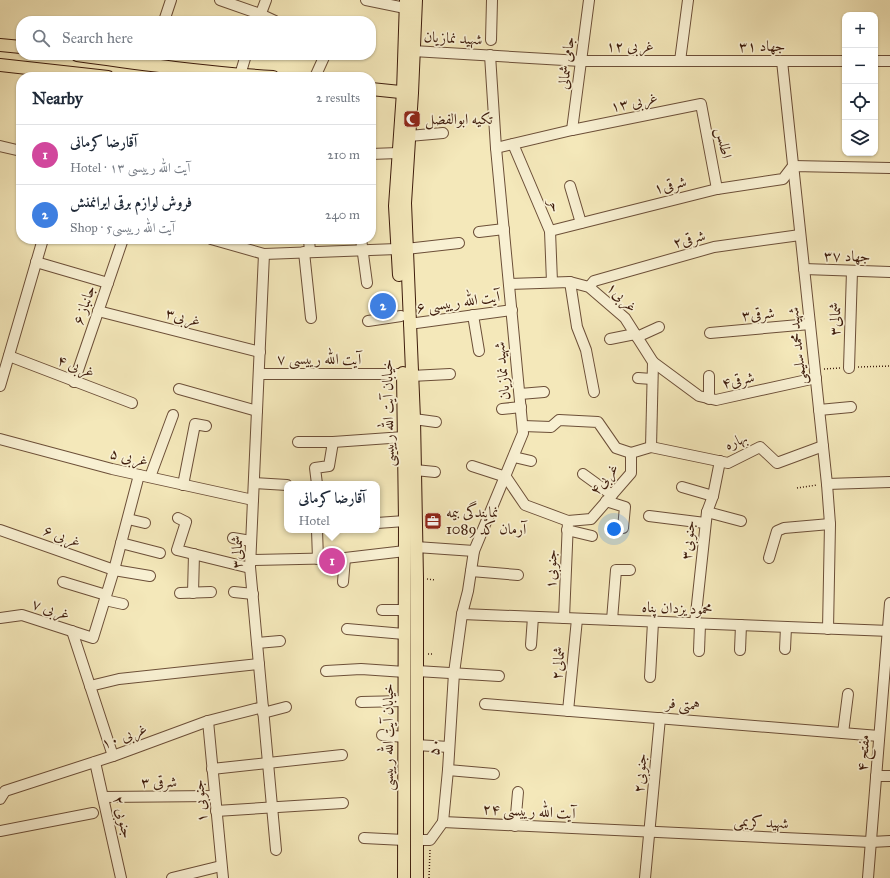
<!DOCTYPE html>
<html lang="en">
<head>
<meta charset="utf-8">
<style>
	body { margin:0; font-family:"IM FELL Great Primer",Amiri,serif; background:#f6f6f7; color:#1f2937 }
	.controls { position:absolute; right:12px; top:12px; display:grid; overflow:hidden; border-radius:8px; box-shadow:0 1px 3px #0004 }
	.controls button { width:36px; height:36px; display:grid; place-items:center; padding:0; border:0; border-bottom:1px solid #e0e1e3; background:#fff; color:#1f2937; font:20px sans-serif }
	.you { position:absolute; left:614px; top:529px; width:14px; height:14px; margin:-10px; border:3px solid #fff; border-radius:50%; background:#1a73e8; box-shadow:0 0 0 6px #1a73e833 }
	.badge { display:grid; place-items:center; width:26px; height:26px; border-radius:50%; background:#b45309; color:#fff; font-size:13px; font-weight:700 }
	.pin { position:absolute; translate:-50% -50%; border:2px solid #fff; box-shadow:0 1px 4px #0006 }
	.popup { position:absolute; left:284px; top:481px; width:96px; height:52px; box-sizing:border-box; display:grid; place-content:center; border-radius:8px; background:#fff; filter:drop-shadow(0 1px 3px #0005); font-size:13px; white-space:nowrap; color:#747a83 }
	.popup b { font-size:15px; color:#1f2937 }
	.popup::after { content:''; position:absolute; left:50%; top:100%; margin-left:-8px; border:8px solid transparent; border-top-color:#fff }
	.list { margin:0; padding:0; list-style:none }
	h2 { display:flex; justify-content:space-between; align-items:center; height:52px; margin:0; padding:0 16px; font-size:17px }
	h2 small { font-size:13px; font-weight:400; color:#747a83 }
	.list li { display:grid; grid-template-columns:26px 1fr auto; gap:12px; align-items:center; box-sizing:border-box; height:60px; padding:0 16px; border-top:1px solid #e0e1e3 }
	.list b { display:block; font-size:15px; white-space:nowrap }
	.list p { margin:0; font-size:13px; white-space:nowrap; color:#747a83 }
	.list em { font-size:13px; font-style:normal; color:#747a83 }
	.icon { flex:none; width:22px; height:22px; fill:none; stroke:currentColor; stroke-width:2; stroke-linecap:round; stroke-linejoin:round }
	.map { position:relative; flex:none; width:890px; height:878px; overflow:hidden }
	.search { position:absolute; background:#fff; box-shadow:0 1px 3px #0004; left:16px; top:16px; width:360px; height:44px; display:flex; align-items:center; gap:10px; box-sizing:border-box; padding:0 14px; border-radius:16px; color:#747a83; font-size:15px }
	.panel { position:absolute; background:#fff; box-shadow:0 1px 3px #0004; left:16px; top:72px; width:360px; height:172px; border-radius:16px }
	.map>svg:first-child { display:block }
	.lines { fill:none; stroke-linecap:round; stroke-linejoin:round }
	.minor-casing { stroke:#6c4f38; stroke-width:12 }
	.major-casing { stroke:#3e1c0c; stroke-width:14 }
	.path { stroke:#3e1c0c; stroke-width:1.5; stroke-dasharray:1 2; stroke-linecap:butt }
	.minor { stroke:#f8f0d2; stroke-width:10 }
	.major { stroke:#f4e8ba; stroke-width:12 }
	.labels { text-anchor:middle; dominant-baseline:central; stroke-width:3.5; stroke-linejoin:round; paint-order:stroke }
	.street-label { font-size:15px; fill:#3e1c0c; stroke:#f8f0d2 }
	.poi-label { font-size:15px; fill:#3e1c0c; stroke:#f8f0d2; text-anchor:start }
</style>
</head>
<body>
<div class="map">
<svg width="890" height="878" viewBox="0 0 890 878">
	<rect width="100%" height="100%" fill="#f4e8ba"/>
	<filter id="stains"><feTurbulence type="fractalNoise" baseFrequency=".005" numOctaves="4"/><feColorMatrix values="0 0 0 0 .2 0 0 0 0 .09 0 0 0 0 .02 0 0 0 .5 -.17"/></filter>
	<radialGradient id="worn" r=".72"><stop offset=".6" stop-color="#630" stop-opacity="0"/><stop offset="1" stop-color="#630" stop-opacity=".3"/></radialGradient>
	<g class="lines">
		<defs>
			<g id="minor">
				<polyline points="220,0 260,14 275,21"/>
				<polyline points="366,0 405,8"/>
				<polyline points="164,21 171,0"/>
				<polyline points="258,21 266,0"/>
				<polyline points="491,40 492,0"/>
				<polyline points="413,51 581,61 845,61"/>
				<polyline points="680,61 688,0"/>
				<polyline points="782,61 827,484 830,524 828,629"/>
				<polyline points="875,61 890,61"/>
				<polyline points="149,65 152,55"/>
				<polyline points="240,75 246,55"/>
				<polyline points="315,77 325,55"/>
				<polyline points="572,130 589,0"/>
				<polyline points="409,136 443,133"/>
				<polyline points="513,144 550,231 552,282"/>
				<polyline points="0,146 21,151"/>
				<polyline points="496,148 572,130 701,104 717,189"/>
				<polyline points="371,154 398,153"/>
				<polyline points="570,186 581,223"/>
				<polyline points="550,231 717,189 783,179 793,166 890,168"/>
				<polyline points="479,232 504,229"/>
				<polyline points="211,239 264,254 397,249"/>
				<polyline points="309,239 310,252"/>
				<polyline points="361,239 367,283"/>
				<polyline points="406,249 459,243"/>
				<polyline points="304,252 311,318"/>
				<polyline points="264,254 250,567 276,850"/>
				<polyline points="36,262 108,283"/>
				<polyline points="804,269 890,272"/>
				<polyline points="570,282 577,327 586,350 594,392"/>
				<polyline points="509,284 570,282 589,287 625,318 653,362 699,396 716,400 816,378"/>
				<polyline points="589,287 594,281 714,247 800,235"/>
				<polyline points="98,311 260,352"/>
				<polyline points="473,315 479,351"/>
				<polyline points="368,321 401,316"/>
				<polyline points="409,324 512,310"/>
				<polyline points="710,333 810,324"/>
				<polyline points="637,337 659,327"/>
				<polyline points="610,339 635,334"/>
				<polyline points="9,356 132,403"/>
				<polyline points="849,368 852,271"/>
				<polyline points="259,374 403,374"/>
				<polyline points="411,376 450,374"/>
				<polyline points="638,378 652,379"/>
				<polyline points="74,382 123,239"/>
				<polyline points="0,386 43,239"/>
				<polyline points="179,389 257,411"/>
				<polyline points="520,394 544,392"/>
				<polyline points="709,399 709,376"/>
				<polyline points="502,409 521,407"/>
				<polyline points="819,410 851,407"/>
				<polyline points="414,419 436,422"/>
				<polyline points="523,426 551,427 559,420 598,422 616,448 631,453"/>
				<polyline points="0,439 112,469 253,500"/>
				<polyline points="298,442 333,442 404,437"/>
				<polyline points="651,447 653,362"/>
				<polyline points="514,457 531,461"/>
				<polyline points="472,466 506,477 525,505 568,521 591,519 631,473 631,453 651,447 728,463 760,447 777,463 823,446"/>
				<polyline points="415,470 435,472"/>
				<polyline points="583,474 612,495"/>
				<polyline points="150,477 173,415"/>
				<polyline points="254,483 287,485"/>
				<polyline points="317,484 315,468 329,466 333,442"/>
				<polyline points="827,484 890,482"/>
				<polyline points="183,485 195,424 206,426"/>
				<polyline points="682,487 713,496"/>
				<polyline points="606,501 625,507 623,528"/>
				<polyline points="707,512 741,521"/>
				<polyline points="649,516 705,523"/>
				<polyline points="178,518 186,522 177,550 250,568"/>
				<polyline points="128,519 145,523"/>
				<polyline points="377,523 405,521"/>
				<polyline points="0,530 114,570 150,576"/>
				<polyline points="317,530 318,559"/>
				<polyline points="567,530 592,536"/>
				<polyline points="233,538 251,541"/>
				<polyline points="121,543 160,553"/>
				<polyline points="416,547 474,551"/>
				<polyline points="769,558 777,531 784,528 830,524"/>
				<polyline points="251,560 345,558 405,551"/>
				<polyline points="471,571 518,575"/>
				<polyline points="63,582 106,595"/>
				<polyline points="343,582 345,558"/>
				<polyline points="234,592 253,594"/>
				<polyline points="180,593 211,592"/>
				<polyline points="193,593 194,554"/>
				<polyline points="105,600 123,604"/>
				<polyline points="382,610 405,610"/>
				<polyline points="462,614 890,631"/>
				<polyline points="0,618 22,615 93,638 114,570 139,475"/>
				<polyline points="564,618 568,521"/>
				<polyline points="612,620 616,570 630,570"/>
				<polyline points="695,623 707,512 713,496 720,461"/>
				<polyline points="347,629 404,634"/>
				<polyline points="72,631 113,756"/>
				<polyline points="257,643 280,641"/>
				<polyline points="531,645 533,617"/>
				<polyline points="785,649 786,627"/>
				<polyline points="740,650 741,625"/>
				<polyline points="699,651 700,624"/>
				<polyline points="326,671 361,669 405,672"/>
				<polyline points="417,671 499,676"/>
				<polyline points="650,677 653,622"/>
				<polyline points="90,686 119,679 259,664"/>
				<polyline points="361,702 404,701"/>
				<polyline points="485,704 879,736"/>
				<polyline points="568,711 577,619"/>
				<polyline points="263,713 286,707"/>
				<polyline points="208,721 223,878"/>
				<polyline points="843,733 848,694"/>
				<polyline points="382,735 404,737"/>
				<polyline points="416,745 449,747"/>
				<polyline points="95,762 121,878"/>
				<polyline points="212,769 342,755"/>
				<polyline points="448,770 494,774"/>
				<polyline points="876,776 890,776"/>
				<polyline points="103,797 215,796"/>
				<polyline points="0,799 5,791 113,756 208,721 263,707"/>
				<polyline points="216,811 343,803"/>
				<polyline points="443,822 448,770 454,673 462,614 468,591 474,551 523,433 496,148 490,55"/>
				<polyline points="443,822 871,842 890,841"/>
				<polyline points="515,826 518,792"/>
				<polyline points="0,831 93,813"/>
				<polyline points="364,838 404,840"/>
				<polyline points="416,840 430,840 443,822"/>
				<polyline points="172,878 221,866"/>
				<polyline points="645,878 660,718"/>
				<polyline points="868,878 890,603"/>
			</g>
			<g id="major">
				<polyline points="416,0 412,93 405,203 414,419 417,578 417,878"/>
				<polyline points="0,45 21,47"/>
				<path d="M77 55C142 64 208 73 273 77"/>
				<polyline points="0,65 108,77"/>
				<polyline points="371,89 410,93"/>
				<polyline points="399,275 395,206 403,92 406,0"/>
				<polyline points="403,373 405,521 404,878"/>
			</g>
		</defs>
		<!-- minor casing -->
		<use href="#minor" class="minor-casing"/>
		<!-- major casing -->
		<use href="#major" class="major-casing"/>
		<!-- path -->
		<g class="path">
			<polyline points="858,367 890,366"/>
			<polyline points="824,369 840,368"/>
			<polyline points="797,488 817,485"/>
			<polyline points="427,579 435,580"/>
			<polyline points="428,654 434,654"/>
			<polyline points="429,878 430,850"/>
		</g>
		<!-- minor -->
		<use href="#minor" class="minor"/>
		<!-- major -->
		<use href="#major" class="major"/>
	</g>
	<!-- icons -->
	<defs>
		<symbol id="mosque-square" viewBox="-11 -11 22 22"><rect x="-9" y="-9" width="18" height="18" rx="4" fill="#8f2418" stroke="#f8f0d2"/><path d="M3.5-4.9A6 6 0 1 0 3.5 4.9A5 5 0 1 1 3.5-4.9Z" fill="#fff"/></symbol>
		<symbol id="office-square" viewBox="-11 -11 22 22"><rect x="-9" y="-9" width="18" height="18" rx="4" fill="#8f2418" stroke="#f8f0d2"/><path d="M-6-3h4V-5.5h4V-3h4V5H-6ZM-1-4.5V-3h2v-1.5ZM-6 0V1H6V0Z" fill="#fff"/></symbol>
	</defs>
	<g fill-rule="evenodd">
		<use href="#mosque-square" x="402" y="109" width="20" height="20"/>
		<use href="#office-square" x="423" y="511" width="20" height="20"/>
	</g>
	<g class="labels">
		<!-- street labels -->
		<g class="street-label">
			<text transform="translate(453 38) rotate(3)">شهید نمازیان</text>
			<text x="630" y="46">غربی ۱۲</text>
			<text x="762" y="46">جهاد ۳۱</text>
			<text transform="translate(566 63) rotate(-83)">جامی شمالی</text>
			<text transform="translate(634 102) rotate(-12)">غربی ۱۳</text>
			<text transform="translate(724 143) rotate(79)">اطلس</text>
			<text transform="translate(670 185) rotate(-14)">شرقی۱</text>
			<text transform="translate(555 205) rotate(67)">حر</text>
			<text transform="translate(689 239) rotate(-15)">شرقی۲</text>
			<text transform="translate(847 256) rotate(1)">جهاد ۳۷</text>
			<text transform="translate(622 297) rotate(44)">غربی۱</text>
			<text transform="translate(458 302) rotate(-8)">آیت الله رییسی ۶</text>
			<text transform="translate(84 305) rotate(-71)">جانباز ۶</text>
			<text transform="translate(758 314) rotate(-5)">شرقی۳</text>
			<text transform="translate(183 317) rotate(14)">غربی۳</text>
			<text transform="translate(835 319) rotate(-88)">شمالی۳</text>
			<text transform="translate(797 346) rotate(-96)">شهید محمد سلیمی</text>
			<text x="319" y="359">آیت الله رییسی ۷</text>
			<text transform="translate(76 366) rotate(21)">غربی ۴</text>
			<text transform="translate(502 371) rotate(-96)">شهید نمازیان</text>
			<text transform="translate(738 380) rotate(-12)">شرقی۴</text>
			<text transform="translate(388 413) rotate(-91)">خیابان آیت الله رییسی</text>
			<text transform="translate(736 441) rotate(-22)">بهاره</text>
			<text transform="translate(129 457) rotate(13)">غربی ۵</text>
			<text transform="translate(604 479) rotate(-51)">غربی۴</text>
			<text transform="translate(62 536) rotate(20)">غربی ۶</text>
			<text transform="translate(688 540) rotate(-84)">جنوبی۳</text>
			<text transform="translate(237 552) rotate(-89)">شمالی۳</text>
			<text transform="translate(551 569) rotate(-88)">جنوبی۱</text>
			<text transform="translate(677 608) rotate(2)">محمود یزدان پناه</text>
			<text transform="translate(51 609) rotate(18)">غربی ۷</text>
			<text transform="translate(558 663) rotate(-84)">شمالی۲</text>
			<text transform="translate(683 704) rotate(5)">همتی فر</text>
			<text transform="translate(124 736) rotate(-20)">غربی ۱۰</text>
			<text transform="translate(388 737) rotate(-90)">خیابان آیت الله رییسی</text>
			<text transform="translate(434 747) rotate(-86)">۵۰</text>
			<text transform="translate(863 753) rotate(-86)">مفتح ۴</text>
			<text transform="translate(640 773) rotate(-85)">جنوبی۲</text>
			<text transform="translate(159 782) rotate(-1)">شرقی ۳</text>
			<text transform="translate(200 801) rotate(-95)">جنوبی ۱</text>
			<text transform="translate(529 811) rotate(3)">آیت الله رییسی ۲۴</text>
			<text transform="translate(123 817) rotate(77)">جنوبی ۲</text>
			<text transform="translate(761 822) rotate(3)">شهید کریمی</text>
		</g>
		<!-- poi labels -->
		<g class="poi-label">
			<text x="425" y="119">تکیه ابوالفضل</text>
			<text x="446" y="512">نمایندگی بیمه<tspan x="446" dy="17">آرمان کد 1089</tspan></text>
		</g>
	</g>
	<rect width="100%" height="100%" filter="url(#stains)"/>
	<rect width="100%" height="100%" fill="url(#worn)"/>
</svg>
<div class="controls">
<button>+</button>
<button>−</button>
<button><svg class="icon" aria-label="locate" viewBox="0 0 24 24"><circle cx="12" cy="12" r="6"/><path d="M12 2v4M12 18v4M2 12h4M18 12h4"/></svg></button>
<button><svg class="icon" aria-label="layers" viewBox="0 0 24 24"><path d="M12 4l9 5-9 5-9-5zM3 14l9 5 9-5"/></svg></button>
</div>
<div class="you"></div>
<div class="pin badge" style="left:332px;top:561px;background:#d1479c">1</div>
<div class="popup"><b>آقارضا کرمانی</b>Hotel</div>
<div class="pin badge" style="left:383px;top:306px;background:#3f7fe0">2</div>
<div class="search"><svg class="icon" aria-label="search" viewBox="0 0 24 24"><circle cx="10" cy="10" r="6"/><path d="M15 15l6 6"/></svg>Search here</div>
<section class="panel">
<h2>Nearby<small>2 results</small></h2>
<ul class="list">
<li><span class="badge" style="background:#d1479c">1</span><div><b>آقارضا کرمانی</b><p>Hotel · آیت الله رییسی ۱۳</p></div><em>210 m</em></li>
<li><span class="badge" style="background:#3f7fe0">2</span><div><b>فروش لوازم برقی ایرانمنش</b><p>Shop · آیت الله رییسی5</p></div><em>240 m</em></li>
</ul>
</section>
</div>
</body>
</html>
